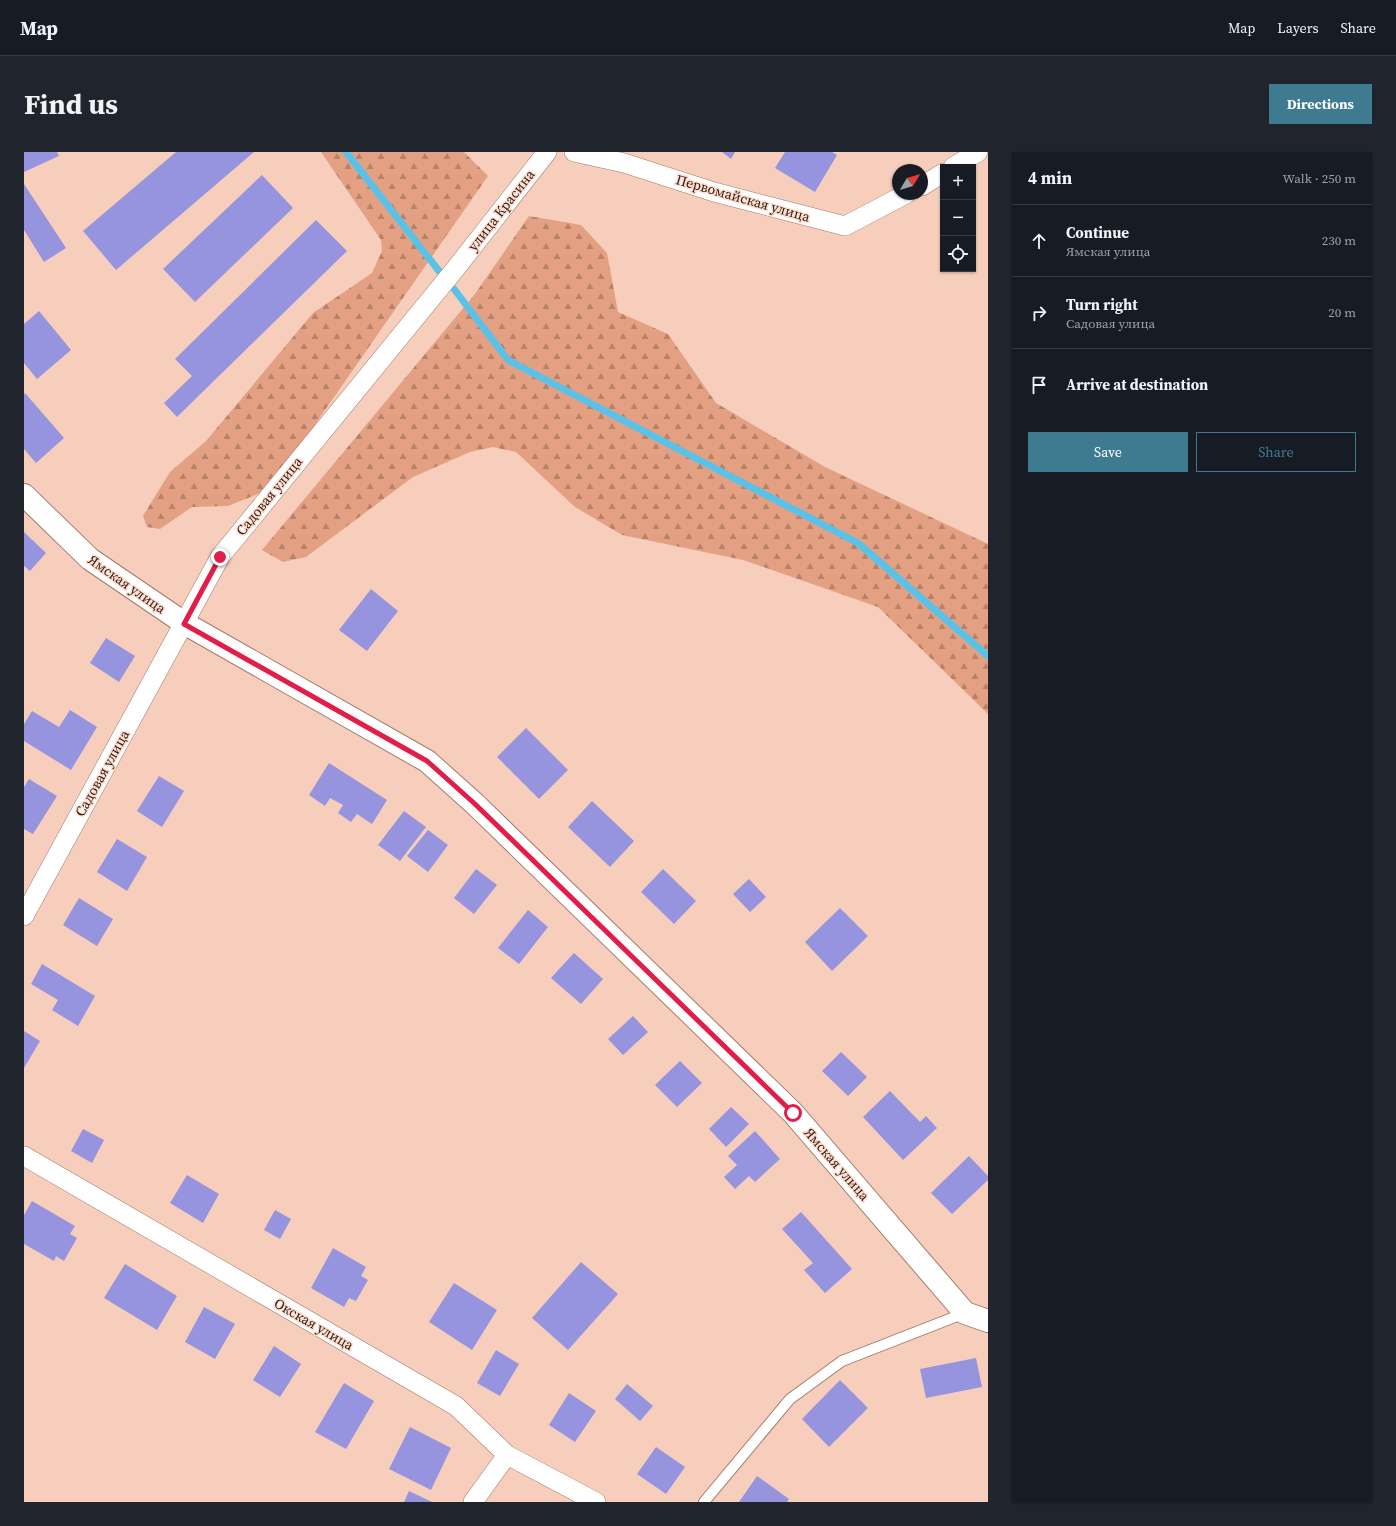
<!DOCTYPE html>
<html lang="en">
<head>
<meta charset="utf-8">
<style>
	body { margin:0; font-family:"Source Serif 4",serif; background:#20242c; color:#f1f3f6 }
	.controls { position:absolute; right:12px; top:12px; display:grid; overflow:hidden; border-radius:0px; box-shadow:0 1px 3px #0004 }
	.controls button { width:36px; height:36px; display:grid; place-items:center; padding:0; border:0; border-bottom:1px solid #363941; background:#171b24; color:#f1f3f6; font:20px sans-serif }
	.compass { position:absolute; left:868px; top:12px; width:36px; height:36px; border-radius:50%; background:#171b24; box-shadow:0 1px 3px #0004; rotate:52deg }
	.stop { position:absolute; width:12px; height:12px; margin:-9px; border:3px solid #e11d48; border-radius:50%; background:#fff }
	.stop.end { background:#e11d48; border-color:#fff; box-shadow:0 1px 4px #0008 }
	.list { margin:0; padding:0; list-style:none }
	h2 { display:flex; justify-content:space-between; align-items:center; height:52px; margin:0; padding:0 16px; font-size:17px }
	h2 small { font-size:13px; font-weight:400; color:#9ea1a6 }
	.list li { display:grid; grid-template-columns:26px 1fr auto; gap:12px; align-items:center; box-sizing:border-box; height:72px; padding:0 16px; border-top:1px solid #363941 }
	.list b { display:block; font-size:15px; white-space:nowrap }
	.list p { margin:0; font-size:13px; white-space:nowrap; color:#9ea1a6 }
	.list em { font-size:13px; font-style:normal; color:#9ea1a6 }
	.actions { display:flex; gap:8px; padding:12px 16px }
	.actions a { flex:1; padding:9px 0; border:1px solid #3e7b91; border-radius:0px; text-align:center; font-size:14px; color:#3e7b91 }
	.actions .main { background:#3e7b91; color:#fff }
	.icon { flex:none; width:22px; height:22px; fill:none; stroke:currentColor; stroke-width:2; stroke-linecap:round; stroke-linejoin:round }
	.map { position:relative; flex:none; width:964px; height:1350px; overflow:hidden; border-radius:0px }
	header { display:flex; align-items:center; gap:24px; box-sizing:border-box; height:56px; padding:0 20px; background:#171b24; border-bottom:1px solid #363941 }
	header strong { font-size:19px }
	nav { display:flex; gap:22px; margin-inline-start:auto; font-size:14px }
	.intro { display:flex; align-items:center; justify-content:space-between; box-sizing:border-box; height:96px; padding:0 24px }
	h1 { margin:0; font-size:28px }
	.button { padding:10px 18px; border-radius:0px; background:#3e7b91; color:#fff; font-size:14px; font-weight:700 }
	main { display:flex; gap:24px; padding:0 24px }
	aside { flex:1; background:#171b24; border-radius:0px; box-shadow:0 1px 3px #0004 }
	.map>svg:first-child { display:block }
	.forest { fill:url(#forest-firs) }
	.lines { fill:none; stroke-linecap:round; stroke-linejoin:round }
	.stream { stroke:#5ac2e8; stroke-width:7 }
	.building { fill:#9694df }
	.service-casing { stroke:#a17b6a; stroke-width:12 }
	.minor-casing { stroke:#a17b6a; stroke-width:20 }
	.tertiary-casing { stroke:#a17b6a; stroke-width:24 }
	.service { stroke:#fff; stroke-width:10 }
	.minor { stroke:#fff; stroke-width:19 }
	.tertiary { stroke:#fff; stroke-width:22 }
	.route { stroke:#e11d48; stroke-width:5 }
	.labels { text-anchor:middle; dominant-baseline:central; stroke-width:3; stroke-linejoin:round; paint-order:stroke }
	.street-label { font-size:14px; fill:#2d1e17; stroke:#ffddce }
</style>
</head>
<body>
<header>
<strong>Map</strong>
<nav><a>Map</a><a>Layers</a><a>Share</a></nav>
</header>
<div class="intro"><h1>Find us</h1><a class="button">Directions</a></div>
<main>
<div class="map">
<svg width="964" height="1350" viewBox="0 0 964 1350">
	<defs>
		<pattern id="forest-firs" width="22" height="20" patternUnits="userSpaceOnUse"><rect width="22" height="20" fill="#e3a082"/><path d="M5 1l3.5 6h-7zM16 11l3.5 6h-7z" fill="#b88269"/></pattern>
	</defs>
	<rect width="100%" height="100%" fill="#f7cebb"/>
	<!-- forest -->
	<g class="forest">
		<polygon points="297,0 440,0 464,24 246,337 204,354 168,355 136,377 123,375 119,364 146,320 182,289 289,161 348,121 358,99 357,88"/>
		<polygon points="505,64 557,73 583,101 594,160 644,182 692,251 801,315 964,392 964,562 854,455 719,408 598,383 551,355 492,300 469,295 446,300 389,325 282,405 259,410 238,398 451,142"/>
	</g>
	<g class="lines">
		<!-- stream -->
		<g class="stream">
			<polyline points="322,0 415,119"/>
			<polyline points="430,137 484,208 834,391 964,504"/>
		</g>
	</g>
	<!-- building -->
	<g class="building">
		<polygon points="0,0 33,0 35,4 0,20"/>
		<polygon points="152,0 230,0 92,118 59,79"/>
		<polygon points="698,0 711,0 707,7"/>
		<polygon points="761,0 808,0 813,3 791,40 751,16"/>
		<polygon points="238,23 269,56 171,150 139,117"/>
		<polygon points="0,32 42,96 20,110 0,78"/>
		<polygon points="292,68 323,99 153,265 140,251 168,224 151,207"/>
		<polygon points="15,159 47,198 13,227 0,211 0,172"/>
		<polygon points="1,241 40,286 12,311 0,297 0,243"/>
		<polygon points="0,380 22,401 6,419 0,414"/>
		<polygon points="347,437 374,459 343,499 315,478"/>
		<polygon points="82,486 111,504 95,530 66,511"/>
		<polygon points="46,558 73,575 47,618 0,589 0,572 8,559 35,575"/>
		<polygon points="502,576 544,618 515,647 473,605"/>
		<polygon points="305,611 363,648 348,672 333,662 327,670 314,661 319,653 306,646 301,654 285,643"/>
		<polygon points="135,624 160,639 138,675 113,659"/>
		<polygon points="5,627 33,644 9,682 0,677 0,635"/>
		<polygon points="568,649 610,689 586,715 544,675"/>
		<polygon points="380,659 402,675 376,709 354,693"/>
		<polygon points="404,678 424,693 404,720 383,704"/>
		<polygon points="93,687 123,705 103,739 73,720"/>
		<polygon points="452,717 473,733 450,762 430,746"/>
		<polygon points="639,717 672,749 650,772 617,740"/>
		<polygon points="725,727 742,745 726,760 709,742"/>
		<polygon points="55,746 89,767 73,794 39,773"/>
		<polygon points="816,756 844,784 808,819 781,790"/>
		<polygon points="504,758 524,775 495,812 474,796"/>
		<polygon points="550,801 579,827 557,852 527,826"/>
		<polygon points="18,812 71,844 54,874 28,858 34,848 7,832"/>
		<polygon points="609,864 624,880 599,903 584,887"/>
		<polygon points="0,879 16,889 0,916"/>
		<polygon points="817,900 843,925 824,944 798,919"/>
		<polygon points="656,909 678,931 653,955 631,933"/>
		<polygon points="866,939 896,970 902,964 913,976 879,1008 839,965"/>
		<polygon points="707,955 725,972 702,995 685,977"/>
		<polygon points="59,977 80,988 68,1011 47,999"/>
		<polygon points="731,979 756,1007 731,1030 725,1024 711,1037 700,1025 713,1013 704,1004"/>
		<polygon points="945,1004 964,1024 964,1028 928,1062 907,1041"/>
		<polygon points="163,1023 195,1042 179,1071 146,1051"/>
		<polygon points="8,1049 51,1074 46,1082 53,1086 40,1109 32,1104 30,1109 0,1092 0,1063"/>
		<polygon points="251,1058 267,1067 256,1087 240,1078"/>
		<polygon points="777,1060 828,1117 801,1141 780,1118 789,1111 758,1077"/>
		<polygon points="309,1096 342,1115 337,1124 344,1128 332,1149 325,1146 320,1155 287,1136"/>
		<polygon points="557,1110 594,1142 544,1198 508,1166"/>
		<polygon points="101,1112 153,1144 133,1178 80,1146"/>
		<polygon points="430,1131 473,1158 448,1198 405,1170"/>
		<polygon points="180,1155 211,1172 191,1207 161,1190"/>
		<polygon points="250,1194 277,1212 256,1245 229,1228"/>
		<polygon points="472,1198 495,1212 476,1244 453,1231"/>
		<polygon points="952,1206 958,1235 902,1246 896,1217"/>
		<polygon points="816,1228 844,1256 805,1295 778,1267"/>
		<polygon points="320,1231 350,1249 322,1297 291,1280"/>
		<polygon points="603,1232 629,1254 616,1269 591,1247"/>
		<polygon points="545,1241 572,1259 551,1290 525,1273"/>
		<polygon points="386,1275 427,1296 407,1338 365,1317"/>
		<polygon points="632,1295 661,1315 642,1342 613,1322"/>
		<polygon points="733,1324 765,1347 763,1350 715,1350"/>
		<polygon points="385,1339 408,1350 380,1350"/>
	</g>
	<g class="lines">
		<defs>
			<polyline id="service" points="680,1350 766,1247 818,1209 941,1161"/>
			<g id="minor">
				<polyline points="550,0 600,11 690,40 821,74 882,42"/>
				<polyline points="929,15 954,0"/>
				<polyline points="898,34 919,21"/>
				<polyline points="0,764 196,405 432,116 523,0"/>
				<polyline points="0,1004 432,1254 483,1303 572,1350"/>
				<polyline points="449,1350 483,1303"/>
			</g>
			<polyline id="tertiary" points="0,343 66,407 160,471 403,609 451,652 769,961 941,1161 964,1169"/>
		</defs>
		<!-- service casing -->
		<use href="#service" class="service-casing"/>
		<!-- minor casing -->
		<use href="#minor" class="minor-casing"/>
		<!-- tertiary casing -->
		<use href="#tertiary" class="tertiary-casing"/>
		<!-- service -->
		<use href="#service" class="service"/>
		<!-- minor -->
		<use href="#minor" class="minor"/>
		<!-- tertiary -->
		<use href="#tertiary" class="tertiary"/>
	</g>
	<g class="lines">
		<!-- route -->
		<polyline class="route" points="196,405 160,472 403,609 451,652 769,961"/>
	</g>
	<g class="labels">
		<!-- street labels -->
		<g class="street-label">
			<text transform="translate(719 46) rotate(16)">Первомайская улица</text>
			<text transform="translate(477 58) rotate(-52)">улица Красина</text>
			<text transform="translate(245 344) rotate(-51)">Садовая улица</text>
			<text transform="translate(103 432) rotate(35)">Ямская улица</text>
			<text transform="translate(78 621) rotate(-61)">Садовая улица</text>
			<text transform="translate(813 1012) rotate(49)">Ямская улица</text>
			<text transform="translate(290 1172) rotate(30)">Окская улица</text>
		</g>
	</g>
</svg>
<div class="controls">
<button>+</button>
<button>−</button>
<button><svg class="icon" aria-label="locate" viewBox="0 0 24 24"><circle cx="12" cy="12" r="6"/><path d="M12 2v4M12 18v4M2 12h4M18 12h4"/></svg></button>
</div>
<svg class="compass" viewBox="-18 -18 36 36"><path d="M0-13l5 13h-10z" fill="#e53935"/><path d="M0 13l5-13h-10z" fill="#9ea1a6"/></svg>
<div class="stop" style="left:769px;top:961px"></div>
<div class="stop end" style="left:196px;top:405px"></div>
</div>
<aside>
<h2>4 min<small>Walk · 250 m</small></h2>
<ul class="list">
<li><svg class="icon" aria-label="ahead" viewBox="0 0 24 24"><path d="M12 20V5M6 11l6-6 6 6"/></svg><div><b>Continue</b><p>Ямская улица</p></div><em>230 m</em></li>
<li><svg class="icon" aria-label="right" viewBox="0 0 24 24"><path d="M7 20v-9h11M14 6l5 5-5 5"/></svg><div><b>Turn right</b><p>Садовая улица</p></div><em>20 m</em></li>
<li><svg class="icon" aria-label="arrive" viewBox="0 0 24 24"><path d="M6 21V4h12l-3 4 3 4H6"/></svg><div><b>Arrive at destination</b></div></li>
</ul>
<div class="actions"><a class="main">Save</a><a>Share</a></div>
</aside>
</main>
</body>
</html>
